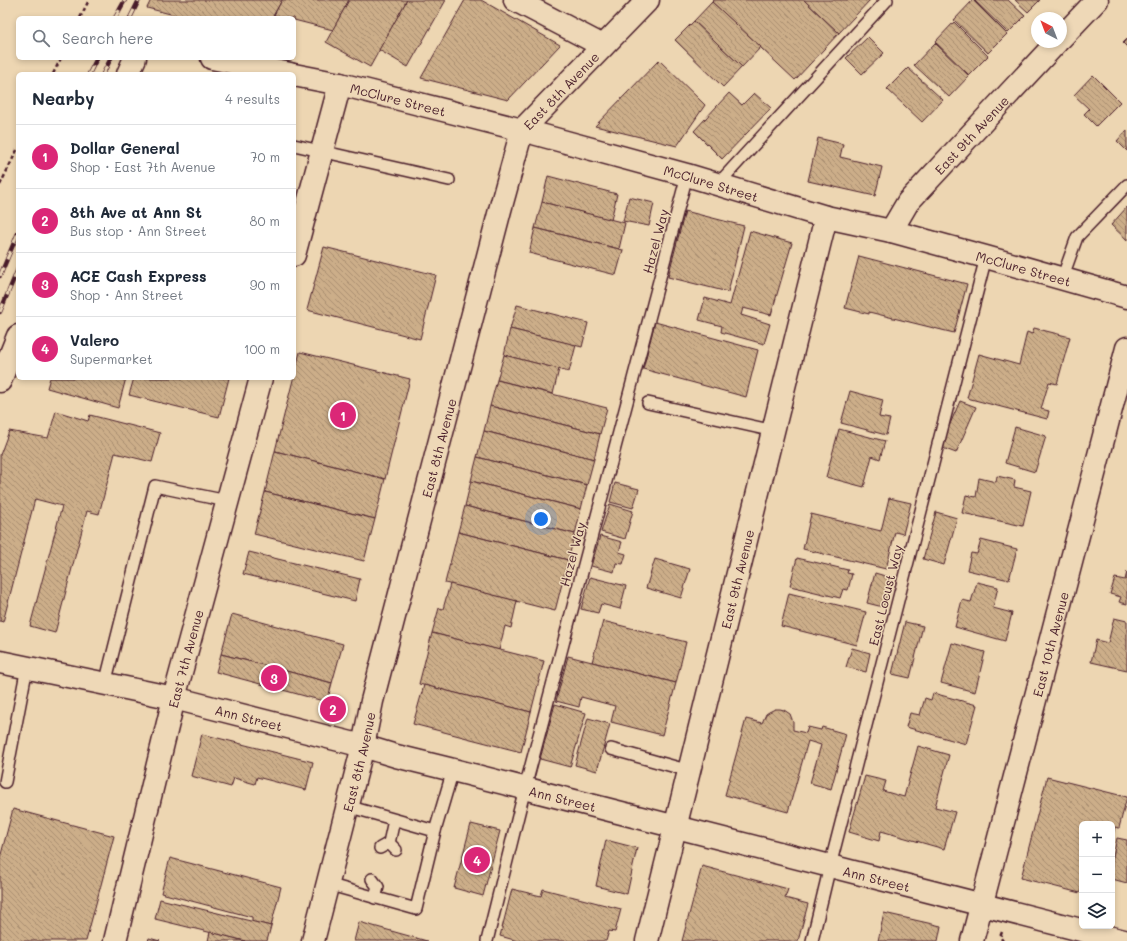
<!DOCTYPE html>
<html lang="en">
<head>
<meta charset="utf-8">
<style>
	body { margin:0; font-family:Mali,sans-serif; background:#f2f2f3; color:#1f2937 }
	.controls { position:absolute; right:12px; bottom:12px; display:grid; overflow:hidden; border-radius:6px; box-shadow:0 2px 6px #0003 }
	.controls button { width:36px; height:36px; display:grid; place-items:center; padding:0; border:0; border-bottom:1px solid #e0e1e3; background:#fff; color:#1f2937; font:20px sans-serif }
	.compass { position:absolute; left:1031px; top:12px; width:36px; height:36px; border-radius:50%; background:#fff; box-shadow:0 2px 6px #0003; rotate:318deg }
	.you { position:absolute; left:541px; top:519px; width:14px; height:14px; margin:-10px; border:3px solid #fff; border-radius:50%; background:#1a73e8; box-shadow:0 0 0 6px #1a73e833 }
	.badge { display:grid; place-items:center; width:26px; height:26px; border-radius:50%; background:#db2777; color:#fff; font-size:13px; font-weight:700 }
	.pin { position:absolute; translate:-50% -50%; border:2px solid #fff; box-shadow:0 1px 4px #0006 }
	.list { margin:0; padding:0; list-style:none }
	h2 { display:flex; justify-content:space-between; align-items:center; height:52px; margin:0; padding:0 16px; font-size:17px }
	h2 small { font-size:13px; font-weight:400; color:#747a83 }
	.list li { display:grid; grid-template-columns:26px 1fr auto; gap:12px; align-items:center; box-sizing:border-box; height:64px; padding:0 16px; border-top:1px solid #e0e1e3 }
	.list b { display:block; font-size:15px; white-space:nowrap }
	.list p { margin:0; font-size:13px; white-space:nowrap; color:#747a83 }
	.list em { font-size:13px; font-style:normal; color:#747a83 }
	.icon { flex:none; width:22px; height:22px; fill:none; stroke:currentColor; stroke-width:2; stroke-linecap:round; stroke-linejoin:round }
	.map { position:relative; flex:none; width:1127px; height:941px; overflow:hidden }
	.search { position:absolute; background:#fff; box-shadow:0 2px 6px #0003; left:16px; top:16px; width:280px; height:44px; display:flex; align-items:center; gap:10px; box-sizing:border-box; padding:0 14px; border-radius:6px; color:#747a83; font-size:15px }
	.panel { position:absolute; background:#fff; box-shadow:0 2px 6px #0003; left:16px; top:72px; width:280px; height:308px; border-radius:6px }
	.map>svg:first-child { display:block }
	.building { fill:url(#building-back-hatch); stroke:#4a1f2b }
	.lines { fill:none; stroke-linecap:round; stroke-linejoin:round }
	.service-casing { stroke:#4a1f2b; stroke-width:14 }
	.minor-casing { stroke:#4a1f2b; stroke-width:25 }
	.primary-casing { stroke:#4a1f2b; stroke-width:25 }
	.path { stroke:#4a1f2b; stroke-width:2.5; stroke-dasharray:4 3; stroke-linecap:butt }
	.service { stroke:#eed8b7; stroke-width:11 }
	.minor { stroke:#eed8b7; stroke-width:22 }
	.primary { stroke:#eed8b7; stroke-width:22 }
	.rail-casing { stroke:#4a1f2b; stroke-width:4.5 }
	.rail { stroke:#eed8b7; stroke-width:3; stroke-dasharray:9; stroke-linecap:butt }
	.labels { text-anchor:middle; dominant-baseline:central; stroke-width:3; stroke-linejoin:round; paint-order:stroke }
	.street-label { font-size:13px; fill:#4a1f2b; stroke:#eed8b7 }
</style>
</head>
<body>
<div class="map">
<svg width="1127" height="941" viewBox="0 0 1127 941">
	<defs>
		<pattern id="building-back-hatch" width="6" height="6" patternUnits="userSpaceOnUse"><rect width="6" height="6" fill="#ccae89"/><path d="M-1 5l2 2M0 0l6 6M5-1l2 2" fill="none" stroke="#a88d70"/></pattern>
	</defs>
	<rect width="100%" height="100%" fill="#edd6b2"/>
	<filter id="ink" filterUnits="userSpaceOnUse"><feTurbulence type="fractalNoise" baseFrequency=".025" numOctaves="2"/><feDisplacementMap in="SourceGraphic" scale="8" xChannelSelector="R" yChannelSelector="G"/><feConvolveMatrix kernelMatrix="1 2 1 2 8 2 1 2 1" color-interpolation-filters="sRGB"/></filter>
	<g filter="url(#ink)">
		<!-- building -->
		<g class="building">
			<polygon points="151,0 282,0 272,18 186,18 147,8"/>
			<polygon points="282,0 349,0 333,30 294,20 294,18 286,18 274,15"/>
			<polygon points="349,0 407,0 370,67 326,42"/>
			<polygon points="407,0 446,0 408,67 379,50"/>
			<polygon points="465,0 481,0 560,45 508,100 421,78"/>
			<polygon points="714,0 804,0 839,33 795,80 712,2"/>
			<polygon points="804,0 870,0 839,33"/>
			<polygon points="973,0 1007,34 988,53 954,20"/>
			<polygon points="974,0 1008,0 1025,16 1008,33"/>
			<polygon points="1015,0 1040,0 1028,12"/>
			<polygon points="712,2 761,47 742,67 694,21"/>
			<polygon points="694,21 742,67 723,87 675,40"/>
			<polygon points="954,22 988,56 969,75 935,42"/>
			<polygon points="868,37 884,53 862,74 846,58"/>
			<polygon points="1127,39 1127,47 1123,43"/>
			<polygon points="935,43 969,76 949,97 914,65"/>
			<polygon points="659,60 705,105 677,146 595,126"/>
			<polygon points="908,68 943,100 922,122 887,89"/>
			<polygon points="1093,75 1120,102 1096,126 1084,114 1089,109 1074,95"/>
			<polygon points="729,93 742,105 754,93 771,108 722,159 694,131"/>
			<polygon points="1127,130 1127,151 1117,141"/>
			<polygon points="818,138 843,144 840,157 882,167 875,196 808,181"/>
			<polygon points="548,176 617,194 611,220 542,202"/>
			<polygon points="629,197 654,203 649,226 623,221"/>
			<polygon points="542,202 625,223 619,249 535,228"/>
			<polygon points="1127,207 1127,240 1111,225"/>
			<polygon points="685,211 744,226 728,292 668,277"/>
			<polygon points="535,228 623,250 616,275 529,253"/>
			<polygon points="750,231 792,243 771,315 743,308 741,315 770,324 764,344 721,332 722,326 699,320 705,298 730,305"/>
			<polygon points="324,247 436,275 420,339 307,310"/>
			<polygon points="859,256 967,284 954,333 869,312 869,314 845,308"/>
			<polygon points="517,305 588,323 582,347 510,329"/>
			<polygon points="655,322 758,350 746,397 643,369"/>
			<polygon points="1034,328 1070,337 1057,384 1049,382 1041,409 1049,411 1047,419 967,398 979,354 1019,365 1027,332 1032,334"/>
			<polygon points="510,329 576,345 569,372 504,355"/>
			<polygon points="300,352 410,379 385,479 275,451"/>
			<polygon points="504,355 559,369 553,394 497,380"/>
			<polygon points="50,378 126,378 118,408 47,388"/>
			<polygon points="134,378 229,378 219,417 129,395"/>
			<polygon points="497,380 607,408 600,434 490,406"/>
			<polygon points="850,391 883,400 879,417 890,419 886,435 841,423"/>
			<polygon points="960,401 976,407 956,453 940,447"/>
			<polygon points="490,406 600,434 594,459 484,431"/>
			<polygon points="56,411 88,421 90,415 160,433 152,462 115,453 99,514 87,511 55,633 30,626 62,506 35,499 3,622 0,621 0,455 9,431 48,438"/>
			<polygon points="1015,427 1046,436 1035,472 1005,463"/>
			<polygon points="839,429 885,441 880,459 872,456 864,487 826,477"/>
			<polygon points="484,431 594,459 587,485 477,457"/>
			<polygon points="275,451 385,479 375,519 265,492"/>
			<polygon points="477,457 587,485 581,509 471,481"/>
			<polygon points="997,476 1015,480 1014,487 1031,491 1023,526 962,513 966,495 976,497 979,478 996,482"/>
			<polygon points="471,481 581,509 575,534 465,506"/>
			<polygon points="615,483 639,489 633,508 610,502"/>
			<polygon points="265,492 375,519 364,561 254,534"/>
			<polygon points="889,498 911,503 903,534 895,532 886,569 803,549 811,514 881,531"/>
			<polygon points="610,504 633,511 625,539 601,532"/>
			<polygon points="465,506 575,534 568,560 458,532"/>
			<polygon points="936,512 957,518 944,565 923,559"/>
			<polygon points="458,532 568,560 555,611 445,583"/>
			<polygon points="600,536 622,542 619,552 626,554 623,564 616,563 614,572 591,566"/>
			<polygon points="981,540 1017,549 1009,580 967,570 971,553 977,554"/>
			<polygon points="249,552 360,579 355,601 243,574"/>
			<polygon points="797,558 848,570 847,573 852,574 848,590 843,589 840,598 790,586"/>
			<polygon points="655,559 690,569 681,598 646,588"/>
			<polygon points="1127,572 1127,604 1119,602 1121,597 1110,594 1115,578 1125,580"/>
			<polygon points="875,573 892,578 883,607 867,603"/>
			<polygon points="590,577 626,586 620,609 601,604 598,613 581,609"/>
			<polygon points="977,582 998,587 993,608 1012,613 1005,641 955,627 962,600 971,602"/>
			<polygon points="450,584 517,601 511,628 505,626 499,650 432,633 439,608 443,609"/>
			<polygon points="789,593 866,612 857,645 781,626"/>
			<polygon points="232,614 343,644 332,683 221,654"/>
			<polygon points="1114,618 1127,621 1127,670 1091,662 1096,640 1108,643"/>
			<polygon points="603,621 686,642 676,683 592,662"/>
			<polygon points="905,622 923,626 910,678 892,674"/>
			<polygon points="432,633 544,661 531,712 419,684"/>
			<polygon points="952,643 985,652 975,692 941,683"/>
			<polygon points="852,648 870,653 866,672 846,667"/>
			<polygon points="221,654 332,683 327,702 216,672"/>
			<polygon points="568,656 676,683 662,735 611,722 615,706 581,697 579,707 556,701"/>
			<polygon points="424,685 531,712 521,752 413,724"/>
			<polygon points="933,693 977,705 966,744 906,727 910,713 920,715 925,698 931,700"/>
			<polygon points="555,704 586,713 570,767 540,759"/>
			<polygon points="775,709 780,709 784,710 790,714 793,722 793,730 806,733 808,727 821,730 822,727 846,734 831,789 810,783 821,745 808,741 788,812 725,795 746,719 762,723 766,714 769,712"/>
			<polygon points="588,718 610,724 597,771 575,765"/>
			<polygon points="202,734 313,762 306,790 257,777 255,784 234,778 231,787 191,776"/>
			<polygon points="918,746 949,755 935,807 955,812 944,849 881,831 879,841 849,832 865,776 886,781 883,791 904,797"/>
			<polygon points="1047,777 1127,797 1119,828 1115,827 1112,840 1112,824 1082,824 1082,885 1080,893 1021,878"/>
			<polygon points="13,809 114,836 86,941 0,941 0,858"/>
			<polygon points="471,824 500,831 483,896 454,888"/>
			<polygon points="1117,838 1127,840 1127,883 1112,879 1112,861"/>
			<polygon points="606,840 637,848 627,894 596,886"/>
			<polygon points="170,858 281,887 271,926 252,922 252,917 161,893"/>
			<polygon points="702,866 788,889 785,898 808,904 798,941 682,941"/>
			<polygon points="512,889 541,896 543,889 621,909 615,932 609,931 606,941 518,941 500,936"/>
			<polygon points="160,899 271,926 267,941 245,941 155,919"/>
			<polygon points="884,913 941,926 938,941 878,941"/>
			<polygon points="359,922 427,941 354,941"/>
			<polygon points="210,932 245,941 208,941"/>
			<polygon points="149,938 160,941 148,941"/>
		</g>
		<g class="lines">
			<defs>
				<g id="service">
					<polyline points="294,145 449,180"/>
					<polyline points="718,184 887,0"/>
					<polyline points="1062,279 1077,237 1127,185"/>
					<polyline points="648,403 774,431"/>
					<polyline points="105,684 155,486 227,501"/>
					<polyline points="611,749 690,771"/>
					<polyline points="5,782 27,667"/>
					<polyline points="435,831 453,770"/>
					<polyline points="389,843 394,820"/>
					<polyline points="380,848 389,843 396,850"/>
					<polyline points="372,879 378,887 375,898"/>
					<polyline points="327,884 416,909 435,831 347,806"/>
					<polyline points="487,941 525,788 687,175"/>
					<polyline points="812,941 830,866 986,257"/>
				</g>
				<g id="minor">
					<polyline points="515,0 603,46"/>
					<polyline points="1061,38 1097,0"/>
					<polyline points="212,58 290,74"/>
					<polyline points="128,74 135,58"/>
					<path id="s1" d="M294 75 340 84 522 130 687 175 826 217 891 231 986 257 1127 297"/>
					<path id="s2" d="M891 231 908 202 1057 42"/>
					<polyline points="294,255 340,84"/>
					<polyline points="0,381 18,336"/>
					<path id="s3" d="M0 662 174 698 363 746 396 756 453 770 1124 941"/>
					<path id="s4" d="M115 941 174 698 261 378"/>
					<path id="s5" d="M647 941 826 217"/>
					<path id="s6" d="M972 941 1127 348"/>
				</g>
				<g id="primary">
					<path id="s7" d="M313 941 363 746 372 701 500 210 522 130 648 0"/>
				</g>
			</defs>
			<!-- service casing -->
			<use href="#service" class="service-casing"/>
			<!-- minor casing -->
			<use href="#minor" class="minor-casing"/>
			<!-- primary casing -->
			<use href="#primary" class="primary-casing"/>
			<!-- path -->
			<g class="path">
				<polyline points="80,18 89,0"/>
				<polyline points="53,74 61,58"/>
				<polyline points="0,185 18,148"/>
				<polyline points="1002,932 1000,937 1003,941"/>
			</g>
			<!-- service -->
			<use href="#service" class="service"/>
			<!-- minor -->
			<use href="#minor" class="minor"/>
			<!-- primary -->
			<use href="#primary" class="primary"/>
			<defs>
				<g id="rail">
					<polyline points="115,18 125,0"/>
					<polyline points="130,18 139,0"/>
					<polyline points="89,74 97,58"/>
					<polyline points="103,74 111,58"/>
					<polyline points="0,276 18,233"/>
					<polyline points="0,312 18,269"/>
				</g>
			</defs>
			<!-- rail casing -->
			<use href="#rail" class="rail-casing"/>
			<!-- rail -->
			<use href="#rail" class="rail"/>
		</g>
	</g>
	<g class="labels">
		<!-- street labels -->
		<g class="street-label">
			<text stroke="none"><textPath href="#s7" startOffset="893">East 8th Avenue</textPath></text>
			<text stroke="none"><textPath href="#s1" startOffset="107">McClure Street</textPath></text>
			<text stroke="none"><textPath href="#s2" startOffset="126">East 9th Avenue</textPath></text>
			<text stroke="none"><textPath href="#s1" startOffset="431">McClure Street</textPath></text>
			<text transform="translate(655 241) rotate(-75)">Hazel Way</text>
			<text stroke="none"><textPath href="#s1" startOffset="755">McClure Street</textPath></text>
			<text stroke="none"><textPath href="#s7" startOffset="509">East 8th Avenue</textPath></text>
			<text transform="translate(572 554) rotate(-75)">Hazel Way</text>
			<text stroke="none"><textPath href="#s5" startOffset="373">East 9th Avenue</textPath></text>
			<text transform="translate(885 595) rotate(-76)">East Locust Way</text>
			<text stroke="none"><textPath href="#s6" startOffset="307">East 10th Avenue</textPath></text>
			<text stroke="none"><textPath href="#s4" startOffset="291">East 7th Avenue</textPath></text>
			<text stroke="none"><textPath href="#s3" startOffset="255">Ann Street</textPath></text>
			<text stroke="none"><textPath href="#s7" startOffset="185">East 8th Avenue</textPath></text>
			<text stroke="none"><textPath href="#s3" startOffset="579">Ann Street</textPath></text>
			<text stroke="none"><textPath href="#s3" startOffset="903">Ann Street</textPath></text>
		</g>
	</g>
</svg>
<div class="controls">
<button>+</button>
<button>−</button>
<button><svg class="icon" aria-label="layers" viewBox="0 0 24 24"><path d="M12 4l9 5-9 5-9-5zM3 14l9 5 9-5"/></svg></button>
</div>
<svg class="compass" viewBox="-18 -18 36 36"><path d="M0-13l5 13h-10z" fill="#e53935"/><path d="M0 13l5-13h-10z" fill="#747a83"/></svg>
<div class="you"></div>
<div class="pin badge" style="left:343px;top:415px">1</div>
<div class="pin badge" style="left:333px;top:709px">2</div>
<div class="pin badge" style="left:274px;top:678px">3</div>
<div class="pin badge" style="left:477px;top:860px">4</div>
<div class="search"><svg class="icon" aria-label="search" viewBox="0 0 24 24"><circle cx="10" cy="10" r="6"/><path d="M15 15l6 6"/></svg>Search here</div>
<section class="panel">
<h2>Nearby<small>4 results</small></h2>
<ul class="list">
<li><span class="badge">1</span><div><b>Dollar General</b><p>Shop · East 7th Avenue</p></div><em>70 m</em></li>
<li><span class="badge">2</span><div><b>8th Ave at Ann St</b><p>Bus stop · Ann Street</p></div><em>80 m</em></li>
<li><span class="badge">3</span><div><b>ACE Cash Express</b><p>Shop · Ann Street</p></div><em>90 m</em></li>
<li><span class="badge">4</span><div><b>Valero</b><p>Supermarket</p></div><em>100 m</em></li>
</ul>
</section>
</div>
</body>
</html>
